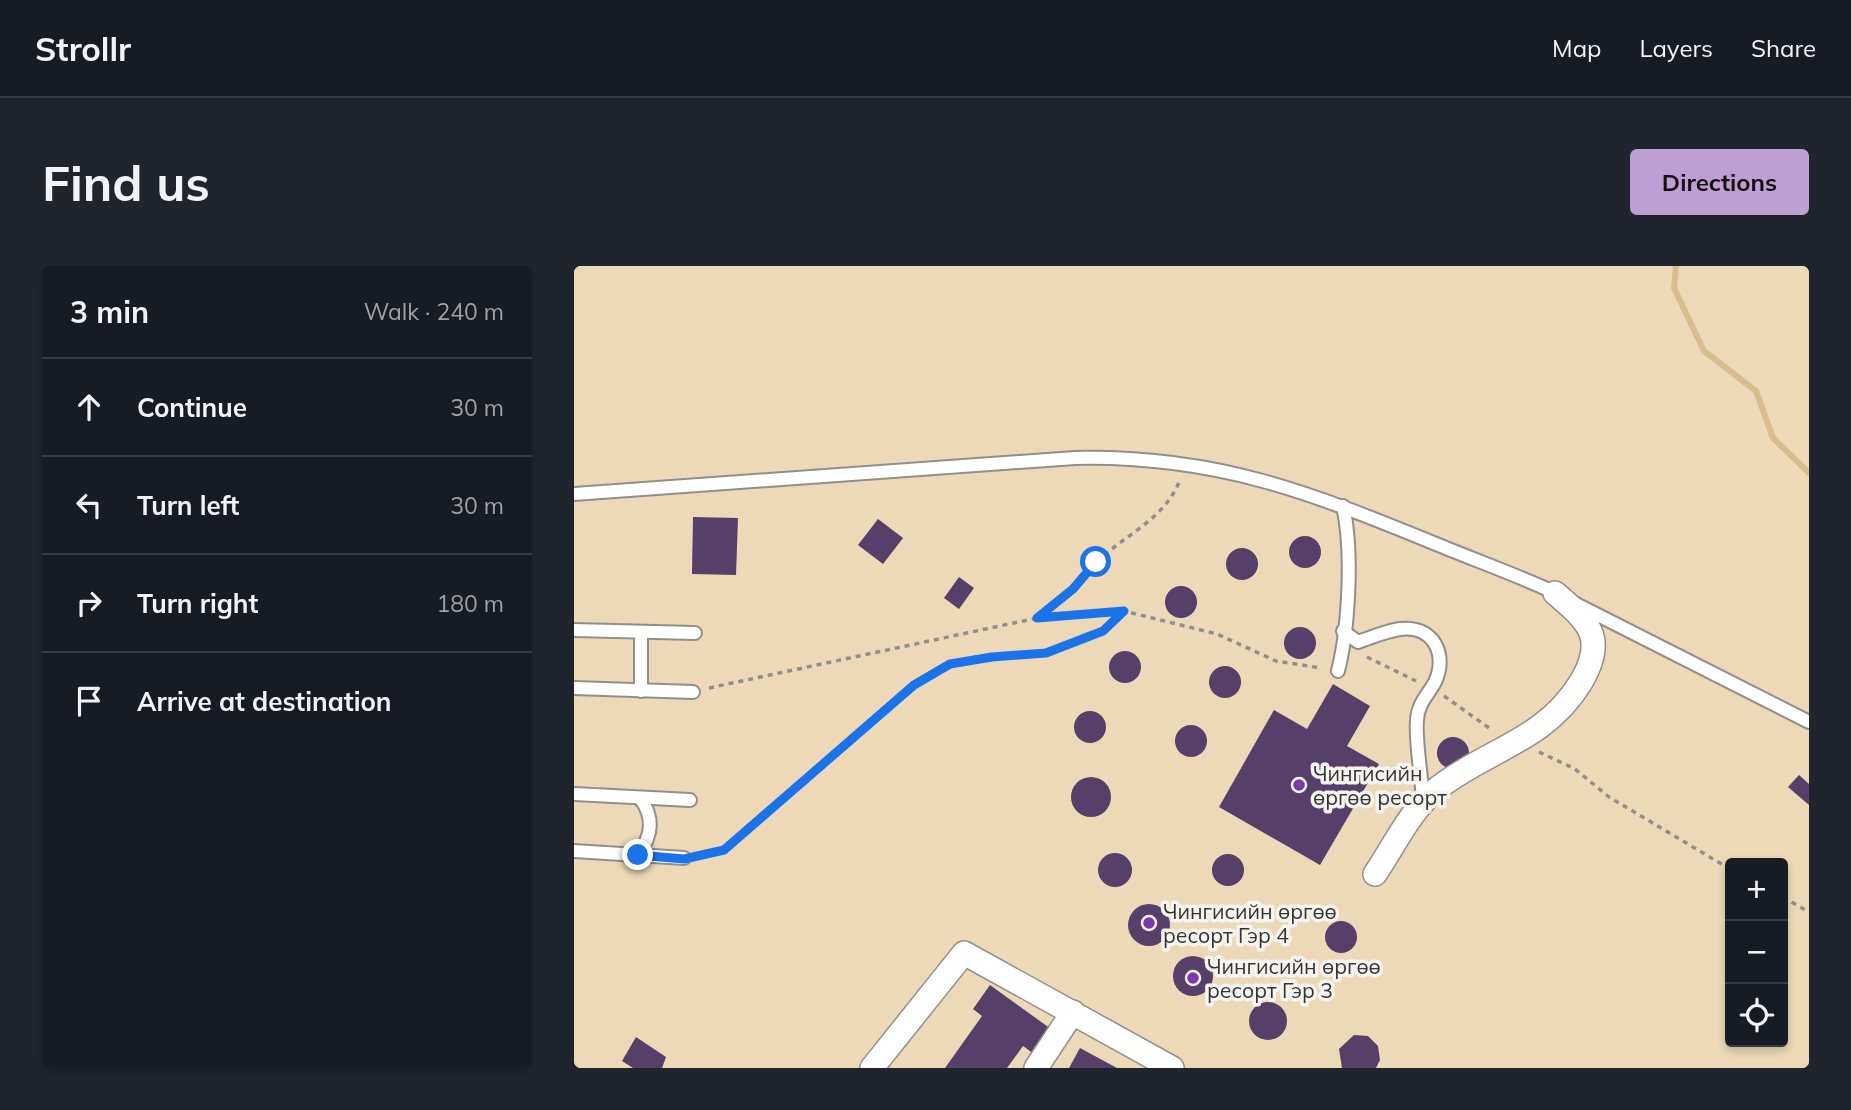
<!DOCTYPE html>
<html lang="en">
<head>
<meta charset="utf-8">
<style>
	body { margin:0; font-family:Mulish,sans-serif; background:#20242c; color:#f1f3f6 }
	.controls { position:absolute; right:21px; bottom:21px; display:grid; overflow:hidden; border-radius:7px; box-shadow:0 4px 10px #0003 }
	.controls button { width:63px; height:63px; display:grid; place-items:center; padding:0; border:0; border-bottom:2px solid #363941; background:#171b24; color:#f1f3f6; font:35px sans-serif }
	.stop { position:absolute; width:21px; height:21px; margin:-16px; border:5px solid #1a73e8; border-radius:50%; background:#fff }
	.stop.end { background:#1a73e8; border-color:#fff; box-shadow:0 2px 7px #0008 }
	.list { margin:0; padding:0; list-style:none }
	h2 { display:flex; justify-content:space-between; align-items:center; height:91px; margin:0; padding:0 28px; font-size:30px }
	h2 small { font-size:23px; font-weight:400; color:#9ea1a6 }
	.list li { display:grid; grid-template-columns:46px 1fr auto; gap:21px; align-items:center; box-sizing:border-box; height:98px; padding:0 28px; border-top:2px solid #363941 }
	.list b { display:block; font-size:26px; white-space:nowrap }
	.list em { font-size:23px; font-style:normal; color:#9ea1a6 }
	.icon { flex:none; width:38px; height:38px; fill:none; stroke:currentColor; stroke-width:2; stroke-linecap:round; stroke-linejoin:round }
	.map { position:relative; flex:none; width:1235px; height:802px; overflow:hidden; border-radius:7px }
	header { display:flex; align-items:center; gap:42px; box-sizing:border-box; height:98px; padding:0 35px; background:#171b24; border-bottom:2px solid #363941 }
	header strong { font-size:33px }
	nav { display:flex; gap:38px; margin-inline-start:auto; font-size:24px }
	.intro { display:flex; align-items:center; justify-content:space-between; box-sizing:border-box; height:168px; padding:0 42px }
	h1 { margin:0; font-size:49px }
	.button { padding:18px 32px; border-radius:7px; background:#bd9fd4; color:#111; font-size:24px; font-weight:700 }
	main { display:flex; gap:42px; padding:0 42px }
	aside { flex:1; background:#171b24; border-radius:7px; box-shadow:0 4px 10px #0003 }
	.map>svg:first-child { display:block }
	.green { fill:#edd9b8; fill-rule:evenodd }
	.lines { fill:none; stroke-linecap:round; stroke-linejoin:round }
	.stream { stroke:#dabd8c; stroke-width:6 }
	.building { fill:#563f68 }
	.lane-casing { stroke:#918f8c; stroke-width:16 }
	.street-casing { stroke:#918f8c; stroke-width:26 }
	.path { stroke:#918f8d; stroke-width:3.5; stroke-dasharray:5 5; stroke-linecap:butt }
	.lane { stroke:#fff; stroke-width:12 }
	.street { stroke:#fff; stroke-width:23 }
	.route { stroke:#1a73e8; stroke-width:9 }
	.poi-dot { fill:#7d38ab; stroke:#f6f4f0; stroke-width:2.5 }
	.labels { text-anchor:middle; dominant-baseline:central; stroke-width:7; stroke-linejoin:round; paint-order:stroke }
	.poi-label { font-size:21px; fill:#353433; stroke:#f6f4f0; text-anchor:start }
</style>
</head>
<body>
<header>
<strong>Strollr</strong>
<nav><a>Map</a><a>Layers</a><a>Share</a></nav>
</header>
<div class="intro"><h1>Find us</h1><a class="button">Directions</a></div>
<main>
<aside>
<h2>3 min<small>Walk · 240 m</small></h2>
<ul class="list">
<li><svg class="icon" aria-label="ahead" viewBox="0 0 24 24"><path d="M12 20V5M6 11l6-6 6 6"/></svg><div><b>Continue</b></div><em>30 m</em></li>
<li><svg class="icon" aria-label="left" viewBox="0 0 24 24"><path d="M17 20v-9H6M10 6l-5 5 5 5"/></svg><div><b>Turn left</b></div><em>30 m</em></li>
<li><svg class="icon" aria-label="right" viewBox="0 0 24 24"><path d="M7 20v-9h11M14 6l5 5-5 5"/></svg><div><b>Turn right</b></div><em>180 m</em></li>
<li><svg class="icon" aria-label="arrive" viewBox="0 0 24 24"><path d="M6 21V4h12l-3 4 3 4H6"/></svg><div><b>Arrive at destination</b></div></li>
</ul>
</aside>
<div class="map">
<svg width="1235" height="802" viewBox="0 0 1235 802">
	<rect width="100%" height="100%" fill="#f6f4f0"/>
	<!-- green -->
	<path class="green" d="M0 0H1235V802H0ZM1156 597H1209V776H1156Z"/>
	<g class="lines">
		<!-- stream -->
		<polyline class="stream" points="1102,0 1100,22 1130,85 1182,125 1199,172 1235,207"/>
	</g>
	<!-- building -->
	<g class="building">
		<polygon points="119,251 164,252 162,309 118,308"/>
		<polygon points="304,253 329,272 309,298 284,279"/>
		<circle cx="731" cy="286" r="16"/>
		<circle cx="668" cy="298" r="16"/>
		<polygon points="385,311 400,322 385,343 370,332"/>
		<circle cx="607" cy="336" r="16"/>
		<circle cx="726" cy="377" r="16"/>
		<circle cx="551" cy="401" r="16"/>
		<circle cx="651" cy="416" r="16"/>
		<polygon points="759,418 796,440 773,480 805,498 746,599 645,541 700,444 733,463"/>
		<circle cx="516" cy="461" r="16"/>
		<circle cx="617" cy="475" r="16"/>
		<circle cx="879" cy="487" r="16"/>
		<polygon points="1225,509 1235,518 1235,539 1214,521"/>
		<circle cx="517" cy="531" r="20"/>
		<circle cx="541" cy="604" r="17"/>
		<circle cx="654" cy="604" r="16"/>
		<circle cx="575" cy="659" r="21"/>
		<circle cx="767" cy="671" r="16"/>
		<circle cx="619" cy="710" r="20"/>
		<polygon points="416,719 477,763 460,788 449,780 433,802 371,802 408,750 399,743"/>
		<circle cx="694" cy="755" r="19"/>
		<polygon points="780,769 794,770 804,780 806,794 802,802 768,802 765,783"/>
		<polygon points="62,771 92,791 88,802 59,802 48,795"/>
		<polygon points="506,782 543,802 495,802"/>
	</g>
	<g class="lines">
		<defs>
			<g id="lane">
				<path d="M0 228 501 192C641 189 735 226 862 278 903 295 946 310 986 329"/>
				<polyline points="1002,338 1235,456"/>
				<polyline points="0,364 121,367"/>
				<path d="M769 365 784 376C798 371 812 365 826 363 859 359 874 388 861 416 854 429 844 437 843 454 841 475 848 512 849 535"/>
				<path d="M764 405C775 361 779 284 769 240"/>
				<polyline points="0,422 119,426"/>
				<polyline points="67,425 67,367"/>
				<polyline points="0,528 116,534"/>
				<polyline points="0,585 110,592"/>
				<path d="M64 589C78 570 81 552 66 532"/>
			</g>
			<g id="street">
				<path d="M801 608C820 580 837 543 864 522 914 483 971 475 1007 416 1033 372 1015 356 981 327"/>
				<polyline points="298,802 390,687 598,802"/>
				<polyline points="462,802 499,746"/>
			</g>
		</defs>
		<!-- lane casing -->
		<use href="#lane" class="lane-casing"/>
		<!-- street casing -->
		<use href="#street" class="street-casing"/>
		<!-- path -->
		<g class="path">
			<path d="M465 351C486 333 502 317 521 298 549 269 590 255 606 214"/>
			<polyline points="793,391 842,415"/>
			<polyline points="135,422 463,352 550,345 643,368 702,395 747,402"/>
			<polyline points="870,430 918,464"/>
			<polyline points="965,486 1001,503 1035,531 1156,603"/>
			<polyline points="126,589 150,584 340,419 377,398 418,391 472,387 529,365 548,346"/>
			<polyline points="1209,631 1235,646"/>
		</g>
		<!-- lane -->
		<use href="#lane" class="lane"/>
		<!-- street -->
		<use href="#street" class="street"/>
	</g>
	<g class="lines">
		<!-- route -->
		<polyline class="route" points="64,589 110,593 150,584 340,419 376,398 418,391 472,387 529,365 550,345 463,352 499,323 522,296"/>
	</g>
	<!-- markers -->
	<g class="poi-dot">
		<circle cx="725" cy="519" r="7"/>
		<circle cx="575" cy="657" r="7"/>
		<circle cx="619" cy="712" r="7"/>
	</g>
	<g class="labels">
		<!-- poi labels -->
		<g class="poi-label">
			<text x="739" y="507">Чингисийн<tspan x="739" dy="24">өргөө ресорт</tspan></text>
			<text x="589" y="645">Чингисийн өргөө<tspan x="589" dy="24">ресорт Гэр 4</tspan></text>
			<text x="633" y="700">Чингисийн өргөө<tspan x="633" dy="24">ресорт Гэр 3</tspan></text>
		</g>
	</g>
</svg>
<div class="controls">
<button>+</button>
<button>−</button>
<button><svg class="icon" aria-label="locate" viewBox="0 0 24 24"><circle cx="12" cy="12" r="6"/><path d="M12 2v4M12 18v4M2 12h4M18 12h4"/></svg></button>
</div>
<div class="stop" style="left:522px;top:296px"></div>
<div class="stop end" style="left:64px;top:589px"></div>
</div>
</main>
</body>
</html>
